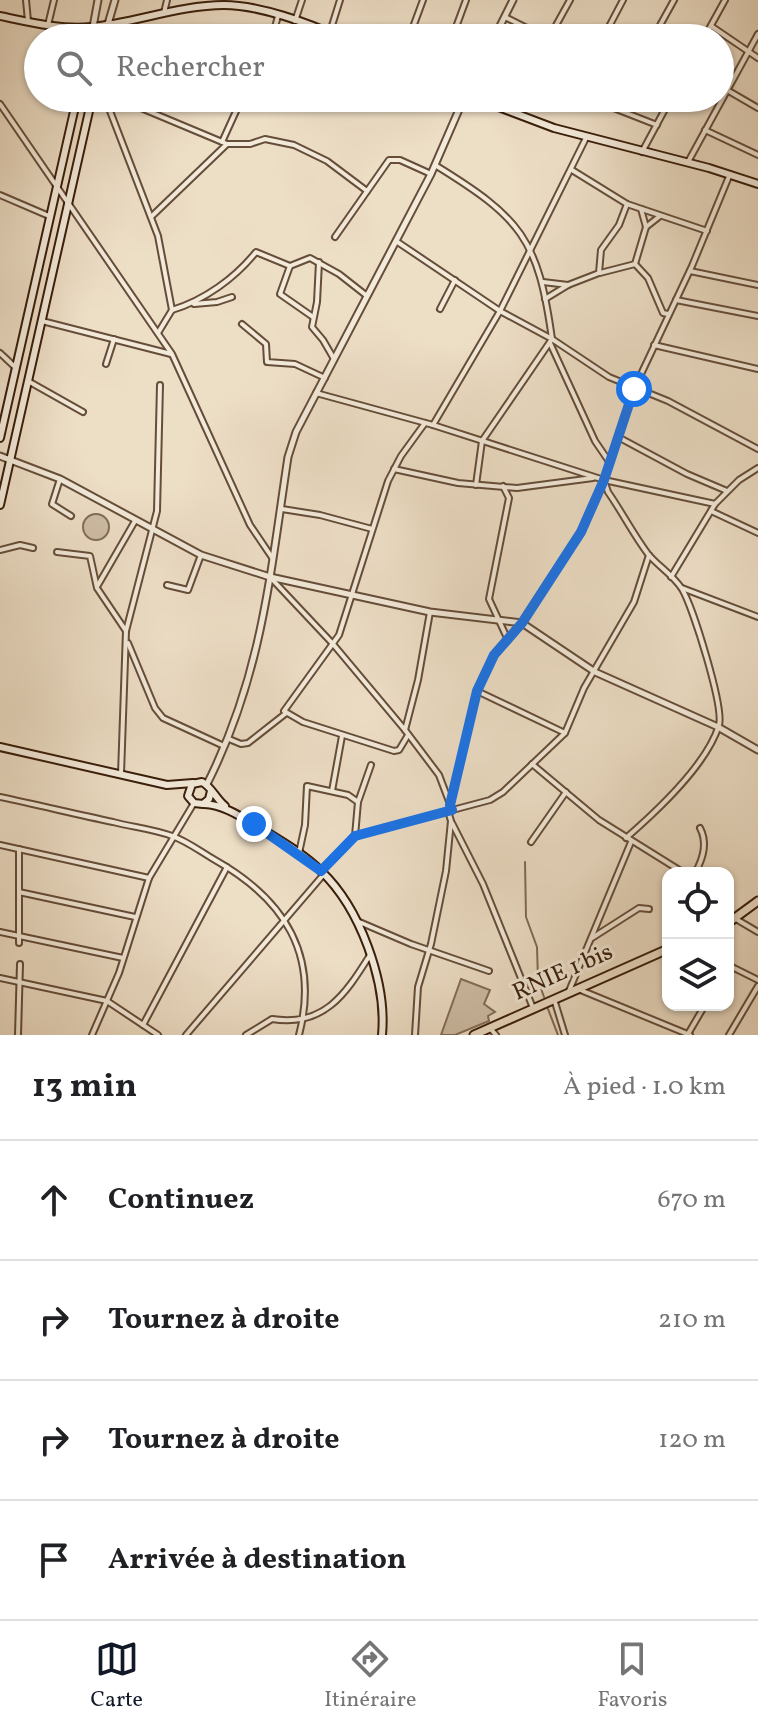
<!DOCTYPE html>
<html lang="fr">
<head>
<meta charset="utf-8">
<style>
	body { margin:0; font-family:Vollkorn,serif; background:#f2f2f2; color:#202124 }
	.controls { position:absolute; right:24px; bottom:24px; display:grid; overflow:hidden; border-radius:16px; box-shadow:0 2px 6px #0004 }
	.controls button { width:72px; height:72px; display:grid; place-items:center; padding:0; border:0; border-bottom:2px solid #e0e0e0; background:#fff; color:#202124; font:40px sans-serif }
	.stop { position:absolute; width:24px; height:24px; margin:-18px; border:6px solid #1a73e8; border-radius:50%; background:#fff }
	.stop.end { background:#1a73e8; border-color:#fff; box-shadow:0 2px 8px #0008 }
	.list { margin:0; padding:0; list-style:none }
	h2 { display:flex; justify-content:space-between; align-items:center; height:104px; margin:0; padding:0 32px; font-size:34px }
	h2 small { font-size:26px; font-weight:400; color:#757577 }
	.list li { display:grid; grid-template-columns:52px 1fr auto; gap:24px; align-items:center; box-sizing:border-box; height:120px; padding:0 32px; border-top:2px solid #e0e0e0 }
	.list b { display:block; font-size:30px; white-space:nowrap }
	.list em { font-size:26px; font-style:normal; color:#757577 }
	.icon { flex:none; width:44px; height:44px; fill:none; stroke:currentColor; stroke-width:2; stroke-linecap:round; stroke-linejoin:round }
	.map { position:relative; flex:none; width:758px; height:1035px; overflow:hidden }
	.search { position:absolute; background:#fff; box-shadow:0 2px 6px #0004; left:24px; right:24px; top:24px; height:88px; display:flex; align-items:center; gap:20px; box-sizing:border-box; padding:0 28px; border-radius:44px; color:#757577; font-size:30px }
	.sheet { height:584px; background:#fff }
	nav { display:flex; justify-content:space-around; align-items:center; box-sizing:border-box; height:112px; border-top:2px solid #e0e0e0; background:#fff; font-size:22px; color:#757577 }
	nav a { display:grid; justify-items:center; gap:4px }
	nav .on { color:#111827 }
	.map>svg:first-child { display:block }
	.green { fill:#cebda6; stroke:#836d58; stroke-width:2 }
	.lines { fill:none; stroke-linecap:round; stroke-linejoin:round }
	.stream { stroke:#7f6954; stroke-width:2 }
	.minor-casing { stroke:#654d39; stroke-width:8 }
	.tertiary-casing { stroke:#654d39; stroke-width:9 }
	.secondary-casing { stroke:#381d0a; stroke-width:10 }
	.primary-casing { stroke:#381d0a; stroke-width:11 }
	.minor { stroke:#f3eada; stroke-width:4 }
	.tertiary { stroke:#f3eada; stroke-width:5 }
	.secondary { stroke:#f3eada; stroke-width:6 }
	.primary { stroke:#eddec6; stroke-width:7 }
	.route { stroke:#1a73e8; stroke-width:10 }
	.labels { text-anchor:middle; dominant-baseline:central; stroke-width:6; stroke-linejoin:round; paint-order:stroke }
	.street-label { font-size:24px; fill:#381d0a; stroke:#f3eada }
</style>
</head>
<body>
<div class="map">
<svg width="758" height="1035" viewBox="0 0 758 1035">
	<rect width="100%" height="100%" fill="#eddec6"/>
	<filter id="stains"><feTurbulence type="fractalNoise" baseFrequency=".0025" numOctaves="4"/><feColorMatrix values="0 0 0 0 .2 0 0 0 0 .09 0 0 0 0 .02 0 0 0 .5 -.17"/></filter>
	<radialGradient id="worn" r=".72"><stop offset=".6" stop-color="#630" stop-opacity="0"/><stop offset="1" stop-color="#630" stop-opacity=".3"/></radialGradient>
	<!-- green -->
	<g class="green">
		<circle cx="96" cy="527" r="13"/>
		<polygon points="461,979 490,990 484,1004 495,1012 488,1016 489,1021 455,1035 441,1035"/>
	</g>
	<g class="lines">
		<!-- stream -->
		<g class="stream">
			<polyline points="525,862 526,917 537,947 538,980 544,997"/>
			<polyline points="548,1009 558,1035"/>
		</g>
		<defs>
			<g id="minor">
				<polyline points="26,0 28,21"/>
				<polyline points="164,13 167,0"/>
				<polyline points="505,17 547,38"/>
				<polyline points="295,21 302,0"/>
				<polyline points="48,25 54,0"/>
				<polyline points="711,26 758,58"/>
				<polyline points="330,32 340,0"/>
				<polyline points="272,38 278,16"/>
				<polyline points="409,38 423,0"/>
				<polyline points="452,38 466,0"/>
				<polyline points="549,38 570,0"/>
				<polyline points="603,38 623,0"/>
				<polyline points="653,38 674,0"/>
				<polyline points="704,38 725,0"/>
				<polyline points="727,90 758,108"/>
				<polyline points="105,98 158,236 172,310 158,333"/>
				<polyline points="117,98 227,144 250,144 265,139 294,145 327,161 367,191"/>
				<polyline points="588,98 657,125"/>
				<polyline points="0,104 172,354 250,525 273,559"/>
				<polyline points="705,130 758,155"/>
				<polyline points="222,142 242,98"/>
				<polyline points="642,152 671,98"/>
				<polyline points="688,162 758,34"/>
				<path d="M435 165C521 218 538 238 552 339L482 441 476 485"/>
				<polyline points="572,170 627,204 707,231"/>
				<polyline points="0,195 49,216"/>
				<polyline points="151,217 227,144"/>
				<polyline points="646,227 660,216"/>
				<polyline points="335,237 389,160 400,160 431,174"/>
				<polyline points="396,241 500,311 552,339 609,377 668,401 758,449"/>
				<polyline points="319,262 317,302 312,327 323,340 334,359"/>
				<polyline points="635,264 646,227 641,209"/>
				<polyline points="290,266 280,294 313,317"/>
				<polyline points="690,271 758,285"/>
				<polyline points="600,273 635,264 648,278 663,313 668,314"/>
				<polyline points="543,282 568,285"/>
				<polyline points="545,299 568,285 599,273 601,250 619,225 627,204"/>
				<polyline points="676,300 758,316"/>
				<polyline points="194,304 217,302 232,297"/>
				<polyline points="440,309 455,280"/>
				<path d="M172 310C205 300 235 278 256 252L290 266 310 258 339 274 367 296"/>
				<polyline points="42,321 171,354"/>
				<polyline points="242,324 266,344 267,362 295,364 325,378"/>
				<polyline points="550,343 595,441 610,463"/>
				<polyline points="654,345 758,369"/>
				<polyline points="0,353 16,368"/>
				<polyline points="106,364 114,339"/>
				<polyline points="28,381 83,412"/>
				<polyline points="316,393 433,425 604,480 715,504 739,480 758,468"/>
				<polyline points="433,425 500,311 586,138"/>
				<polyline points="618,437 687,474 727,491"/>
				<polyline points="394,469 458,483 517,488 593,478"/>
				<polyline points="60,479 52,504 71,516"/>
				<path d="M605 483 608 492C622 512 633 534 648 554 658 566 673 575 682 589 693 607 724 707 719 725 707 765 657 811 626 838"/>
				<polyline points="282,509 320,515 372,529"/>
				<polyline points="711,511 758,533"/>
				<polyline points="0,550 20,545 33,548"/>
				<polyline points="57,552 90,556 97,588 126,631"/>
				<polyline points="270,577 333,644 405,730 439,775 450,804"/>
				<polyline points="671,577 715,504"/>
				<polyline points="98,585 135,521"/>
				<polyline points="167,585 188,590 201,555"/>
				<polyline points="682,588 758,617"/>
				<polyline points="508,640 522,623 581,532 604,480 634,389 692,266 730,174"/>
				<polyline points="128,643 155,708 163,718 224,746"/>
				<polyline points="477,691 565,733"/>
				<polyline points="405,730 418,680 430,612"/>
				<polyline points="408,735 399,750 394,751 303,722 284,711 339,635 388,481 401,456 425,423"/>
				<polyline points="229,739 241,744 248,743 285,714"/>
				<polyline points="532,764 599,820 684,873"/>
				<polyline points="121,774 126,631 157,511 160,385"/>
				<polyline points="332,791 342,736"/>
				<path d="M0 797C38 805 75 814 113 822 132 827 153 829 172 836 187 841 201 852 215 860 284 899 320 954 299 1035"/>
				<polyline points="358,802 371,765"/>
				<polyline points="450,805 477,691 494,655 508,640 489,599 509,498 503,486"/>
				<polyline points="452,823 483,884 533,1008"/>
				<polyline points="355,836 490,800 503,792 565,733 584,688 634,602 649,555"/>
				<polyline points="531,842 566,792"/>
				<polyline points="0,845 149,878"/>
				<polyline points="19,849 19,943"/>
				<polyline points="299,853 305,825 307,786 348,795 358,802 355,836 321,871"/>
				<path d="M695 873C703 859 708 843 700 828"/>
				<polyline points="19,892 135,917"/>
				<polyline points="736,919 758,932"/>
				<polyline points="357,921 411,944 489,971"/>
				<polyline points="0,932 123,958"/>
				<polyline points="592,938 639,908 649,909"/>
				<polyline points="728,965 758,980"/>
				<polyline points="0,978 107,1001 158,1035"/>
				<polyline points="578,989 690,1035"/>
				<polyline points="569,991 631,842"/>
				<polyline points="554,999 565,1035"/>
				<polyline points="143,1025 227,867"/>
				<polyline points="490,1028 496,1035"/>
				<polyline points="688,1034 705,1005"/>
				<polyline points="18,1035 20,964"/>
				<polyline points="92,1035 119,973 149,878 194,803"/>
				<polyline points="186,1035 324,874"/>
				<path d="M246 1035 272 1019C324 1027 345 995 370 955"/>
				<polyline points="415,1035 418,987 431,944 446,871 451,821 448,811"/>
				<polyline points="729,1035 758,986"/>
			</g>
			<g id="tertiary">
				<polyline points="108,24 115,0"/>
				<polyline points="93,27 98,0"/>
				<polyline points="494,38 513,0"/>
				<polyline points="0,456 60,479 201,555 270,577 430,612 522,623 595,672 718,727 758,750"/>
				<path d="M207 784C262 675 270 575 288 457L296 432 431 174 464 98"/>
			</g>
			<g id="secondary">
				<path d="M0 16C29 22 61 30 91 27 134 23 180 5 224 5 259 5 309 23 341 38"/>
				<polyline points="105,38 108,24"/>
				<polyline points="475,98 554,128 709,168 758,184"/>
				<polyline points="0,438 77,98"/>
				<polyline points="0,505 92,98"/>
				<polyline points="0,747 167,785 193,783"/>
				<path d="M211 791 209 799 203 804 194 803 188 796 192 784 202 782C211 786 216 799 225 806"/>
				<path d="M204 804C225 805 243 818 260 828 281 841 304 854 321 871 360 908 387 982 382 1035"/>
			</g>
			<g id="primary">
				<polyline points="728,923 758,901"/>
				<polyline points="474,1035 668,949"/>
			</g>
		</defs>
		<!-- minor casing -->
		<use href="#minor" class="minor-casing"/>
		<!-- tertiary casing -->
		<use href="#tertiary" class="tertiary-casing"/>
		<!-- secondary casing -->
		<use href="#secondary" class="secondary-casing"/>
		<!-- primary casing -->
		<use href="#primary" class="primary-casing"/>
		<!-- minor -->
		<use href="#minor" class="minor"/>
		<!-- tertiary -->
		<use href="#tertiary" class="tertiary"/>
		<!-- secondary -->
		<use href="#secondary" class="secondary"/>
		<!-- primary -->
		<use href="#primary" class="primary"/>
	</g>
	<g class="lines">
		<!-- route -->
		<polyline class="route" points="254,824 321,871 355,836 452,810 450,805 477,691 494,655 522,623 581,532 604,480 634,389"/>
	</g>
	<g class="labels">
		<!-- street labels -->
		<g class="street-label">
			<text transform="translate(563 973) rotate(-24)">RNIE 1 bis</text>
		</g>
	</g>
	<rect width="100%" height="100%" filter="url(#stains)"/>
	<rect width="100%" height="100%" fill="url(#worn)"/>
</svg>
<div class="controls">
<button><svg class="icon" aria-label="locate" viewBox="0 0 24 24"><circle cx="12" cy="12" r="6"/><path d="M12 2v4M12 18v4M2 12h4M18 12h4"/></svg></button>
<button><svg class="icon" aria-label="layers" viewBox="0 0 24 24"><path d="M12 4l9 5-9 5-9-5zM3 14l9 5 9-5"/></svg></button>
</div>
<div class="stop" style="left:634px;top:389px"></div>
<div class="stop end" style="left:254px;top:824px"></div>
<div class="search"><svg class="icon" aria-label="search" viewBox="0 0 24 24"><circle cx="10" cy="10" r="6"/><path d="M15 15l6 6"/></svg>Rechercher</div>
</div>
<section class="sheet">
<h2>13 min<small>À pied · 1.0 km</small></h2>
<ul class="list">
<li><svg class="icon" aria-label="ahead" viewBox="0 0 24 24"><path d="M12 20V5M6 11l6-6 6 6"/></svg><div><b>Continuez</b></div><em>670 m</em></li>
<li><svg class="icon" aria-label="right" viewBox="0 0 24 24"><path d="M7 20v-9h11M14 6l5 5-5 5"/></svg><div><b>Tournez à droite</b></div><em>210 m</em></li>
<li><svg class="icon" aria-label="right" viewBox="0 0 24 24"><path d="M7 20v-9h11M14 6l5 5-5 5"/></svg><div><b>Tournez à droite</b></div><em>120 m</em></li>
<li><svg class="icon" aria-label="arrive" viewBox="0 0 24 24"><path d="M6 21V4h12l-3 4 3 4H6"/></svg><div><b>Arrivée à destination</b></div></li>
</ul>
</section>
<nav>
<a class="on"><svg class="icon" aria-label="map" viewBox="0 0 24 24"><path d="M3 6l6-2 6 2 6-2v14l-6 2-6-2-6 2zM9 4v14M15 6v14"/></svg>Carte</a>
<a><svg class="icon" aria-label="directions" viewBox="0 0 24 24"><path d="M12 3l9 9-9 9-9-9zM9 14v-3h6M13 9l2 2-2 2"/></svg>Itinéraire</a>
<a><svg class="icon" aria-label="saved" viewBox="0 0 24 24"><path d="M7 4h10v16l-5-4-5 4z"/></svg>Favoris</a>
</nav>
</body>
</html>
